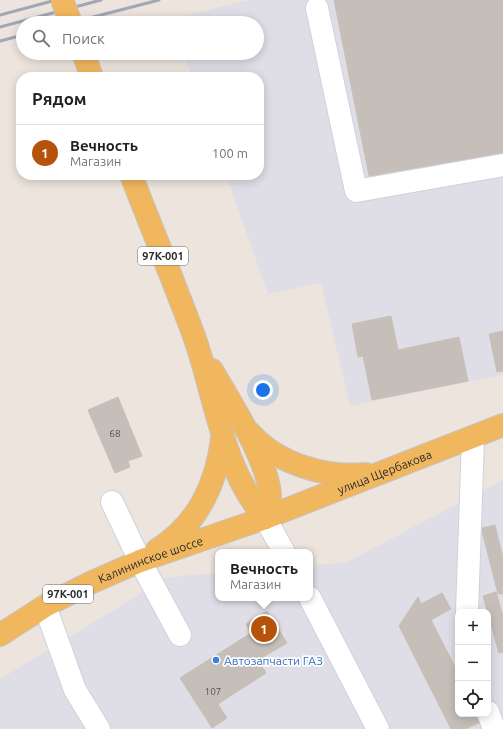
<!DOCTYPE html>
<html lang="ru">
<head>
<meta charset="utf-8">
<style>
	body { margin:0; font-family:Ubuntu,sans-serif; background:#f6f6f6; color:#202124 }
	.controls { position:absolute; right:12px; bottom:12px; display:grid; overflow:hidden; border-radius:8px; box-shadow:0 2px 10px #0003 }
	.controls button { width:36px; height:36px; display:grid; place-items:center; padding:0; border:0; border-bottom:1px solid #e0e0e0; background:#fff; color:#202124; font:20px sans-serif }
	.you { position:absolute; left:263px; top:390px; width:14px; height:14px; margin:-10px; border:3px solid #fff; border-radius:50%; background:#1a73e8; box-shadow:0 0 0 6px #1a73e833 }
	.badge { display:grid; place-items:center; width:26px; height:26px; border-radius:50%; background:#b45309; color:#fff; font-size:13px; font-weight:700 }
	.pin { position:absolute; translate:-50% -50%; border:2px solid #fff; box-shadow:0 1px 4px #0006 }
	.popup { position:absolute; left:215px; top:549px; width:98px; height:52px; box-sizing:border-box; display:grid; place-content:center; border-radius:8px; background:#fff; filter:drop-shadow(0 1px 3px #0005); font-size:13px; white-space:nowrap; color:#757577 }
	.popup b { font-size:15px; color:#202124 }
	.popup::after { content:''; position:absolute; left:50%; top:100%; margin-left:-8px; border:8px solid transparent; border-top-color:#fff }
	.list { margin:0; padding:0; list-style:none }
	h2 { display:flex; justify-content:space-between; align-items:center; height:52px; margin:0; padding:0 16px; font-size:17px }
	h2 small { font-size:13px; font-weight:400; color:#757577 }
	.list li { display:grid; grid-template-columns:26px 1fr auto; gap:12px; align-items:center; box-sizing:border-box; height:56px; padding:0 16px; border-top:1px solid #e0e0e0 }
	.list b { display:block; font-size:15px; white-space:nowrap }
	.list p { margin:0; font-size:13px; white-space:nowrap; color:#757577 }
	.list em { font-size:13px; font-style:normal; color:#757577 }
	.icon { flex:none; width:22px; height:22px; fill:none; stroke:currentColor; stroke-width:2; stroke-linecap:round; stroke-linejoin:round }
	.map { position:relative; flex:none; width:503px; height:729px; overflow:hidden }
	.search { position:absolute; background:#fff; box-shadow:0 2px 10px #0003; left:16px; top:16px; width:248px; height:44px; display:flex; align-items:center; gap:10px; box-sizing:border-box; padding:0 14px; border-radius:22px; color:#757577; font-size:15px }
	.panel { position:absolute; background:#fff; box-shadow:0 2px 10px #0003; left:16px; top:72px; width:248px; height:108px; border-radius:16px }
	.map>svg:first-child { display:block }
	.industrial { fill:#dfdee6; fill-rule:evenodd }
	.building { fill:#c6bfb9; stroke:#c9bfb7 }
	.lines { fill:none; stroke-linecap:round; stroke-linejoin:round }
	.minor-casing { stroke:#ccd2dd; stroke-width:24 }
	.major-casing { stroke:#c4c4c4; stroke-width:24 }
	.minor { stroke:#fff; stroke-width:22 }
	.major { stroke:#f1b75f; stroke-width:22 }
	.rail { stroke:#a0a7b5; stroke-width:3 }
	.major-bridge-casing { stroke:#c4c4c4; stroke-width:24; stroke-linecap:butt }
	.major-bridge { stroke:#f1b75f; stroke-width:22 }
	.shop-dot { fill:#3f7fe0; stroke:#fff; stroke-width:1.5 }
	.labels { text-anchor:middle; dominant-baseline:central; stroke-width:3.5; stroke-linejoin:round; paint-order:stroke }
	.number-label { font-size:10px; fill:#52504e }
	.shield { fill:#fff; stroke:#6b6b6b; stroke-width:1 }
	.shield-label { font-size:11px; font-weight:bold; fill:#2b2b2b }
	.street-label { font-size:12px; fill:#2b2b2b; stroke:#fff }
	.shop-label { font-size:12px; fill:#366cbe; stroke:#fff; text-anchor:start }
</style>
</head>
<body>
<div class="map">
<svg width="503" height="729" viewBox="0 0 503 729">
	<rect width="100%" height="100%" fill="#ede4dd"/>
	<!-- industrial -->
	<g class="industrial">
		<polygon points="249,0 503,0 503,375 350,406 321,283 268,294 226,175 259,175 259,77 192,77 183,53 257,53 257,23 173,23 171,19"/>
		<path d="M503 480V729H0V679L168 577 218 573V598H310V565L345 563ZM458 612H488V714H458Z"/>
	</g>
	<!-- building -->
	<g class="building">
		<polygon points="334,0 503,0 503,153 369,176"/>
		<polygon points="391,316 398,350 459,337 468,381 372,400 363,356 358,357 352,324"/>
		<polygon points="503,331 503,371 497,372 489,334"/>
		<polygon points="118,397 142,456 128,461 130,467 115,473 88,410"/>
		<polygon points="495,525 503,558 503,594 498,594 482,531 482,528"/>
		<polygon points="496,592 503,616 503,652 499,653 483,596"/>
		<polygon points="442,593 451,609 431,620 458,673 458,714 476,714 479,723 465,729 451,729 399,626 418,597 421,604"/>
		<polygon points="267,611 287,643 258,660 266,673 218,704 227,718 212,728 180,678 251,633 246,624"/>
	</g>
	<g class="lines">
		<defs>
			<g id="minor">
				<polyline points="317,8 356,191 503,165"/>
				<polyline points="112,502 140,561 180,635"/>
				<polyline points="265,518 284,552"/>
				<polyline points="310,598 378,729"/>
				<polyline points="45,606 75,690 99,729"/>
				<polyline points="467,612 473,438"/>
				<polyline points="488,712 494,729"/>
			</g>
			<g id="major">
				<polyline points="83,53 92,77"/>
				<path d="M131 175C152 229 174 282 194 336 216 398 221 466 265 518"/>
				<path d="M212 370C230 402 270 462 270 498 270 504 267 512 265 518"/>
				<path d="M250 433C278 464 325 478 366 474"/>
				<path d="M157 550C198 524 216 485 222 439"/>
				<path id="s1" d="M0 635 45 606 90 583 140 561 265 518 503 425"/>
			</g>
		</defs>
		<!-- minor casing -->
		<use href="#minor" class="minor-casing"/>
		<!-- major casing -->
		<use href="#major" class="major-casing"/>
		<!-- minor -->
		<use href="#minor" class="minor"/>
		<!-- major -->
		<use href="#major" class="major"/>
		<!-- rail -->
		<g class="rail">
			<polyline points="0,15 56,0"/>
			<polyline points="70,23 159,0"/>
			<polyline points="0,27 101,0"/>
			<polyline points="0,41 23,35"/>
		</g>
		<defs>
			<polyline id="major-bridge" points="62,0 71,23"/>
		</defs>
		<!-- major-bridge casing -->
		<use href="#major-bridge" class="major-bridge-casing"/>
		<!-- major-bridge -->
		<use href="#major-bridge" class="major-bridge"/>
	</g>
	<!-- markers -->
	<circle class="shop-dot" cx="216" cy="660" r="4"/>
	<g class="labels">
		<!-- number labels -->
		<g class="number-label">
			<text x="115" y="433">68</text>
			<text x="213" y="691">107</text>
		</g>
		<!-- shield labels -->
		<g class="shield">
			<rect x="138" y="247" width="50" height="18" rx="3"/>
			<rect x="43" y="585" width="50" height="18" rx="3"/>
		</g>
		<g class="shield-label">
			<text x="163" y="256">97К-001</text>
			<text x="68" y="594">97К-001</text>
		</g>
		<!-- street labels -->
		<g class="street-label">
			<text stroke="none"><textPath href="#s1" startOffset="419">улица Щербакова</textPath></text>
			<text stroke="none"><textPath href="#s1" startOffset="169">Калининское шоссе</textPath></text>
		</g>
		<!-- shop labels -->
		<g class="shop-label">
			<text x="224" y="660">Автозапчасти ГАЗ</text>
		</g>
	</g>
</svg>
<div class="controls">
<button>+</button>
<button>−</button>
<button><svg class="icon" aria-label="locate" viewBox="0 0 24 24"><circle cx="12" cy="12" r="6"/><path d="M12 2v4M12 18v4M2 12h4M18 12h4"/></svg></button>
</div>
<div class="you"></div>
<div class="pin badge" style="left:264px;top:629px">1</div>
<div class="popup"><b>Вечность</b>Магазин</div>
<div class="search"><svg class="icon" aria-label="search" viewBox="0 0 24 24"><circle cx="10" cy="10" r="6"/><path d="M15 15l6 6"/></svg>Поиск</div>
<section class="panel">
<h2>Рядом<small></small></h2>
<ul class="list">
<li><span class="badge">1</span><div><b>Вечность</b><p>Магазин</p></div><em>100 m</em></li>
</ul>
</section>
</div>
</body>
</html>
